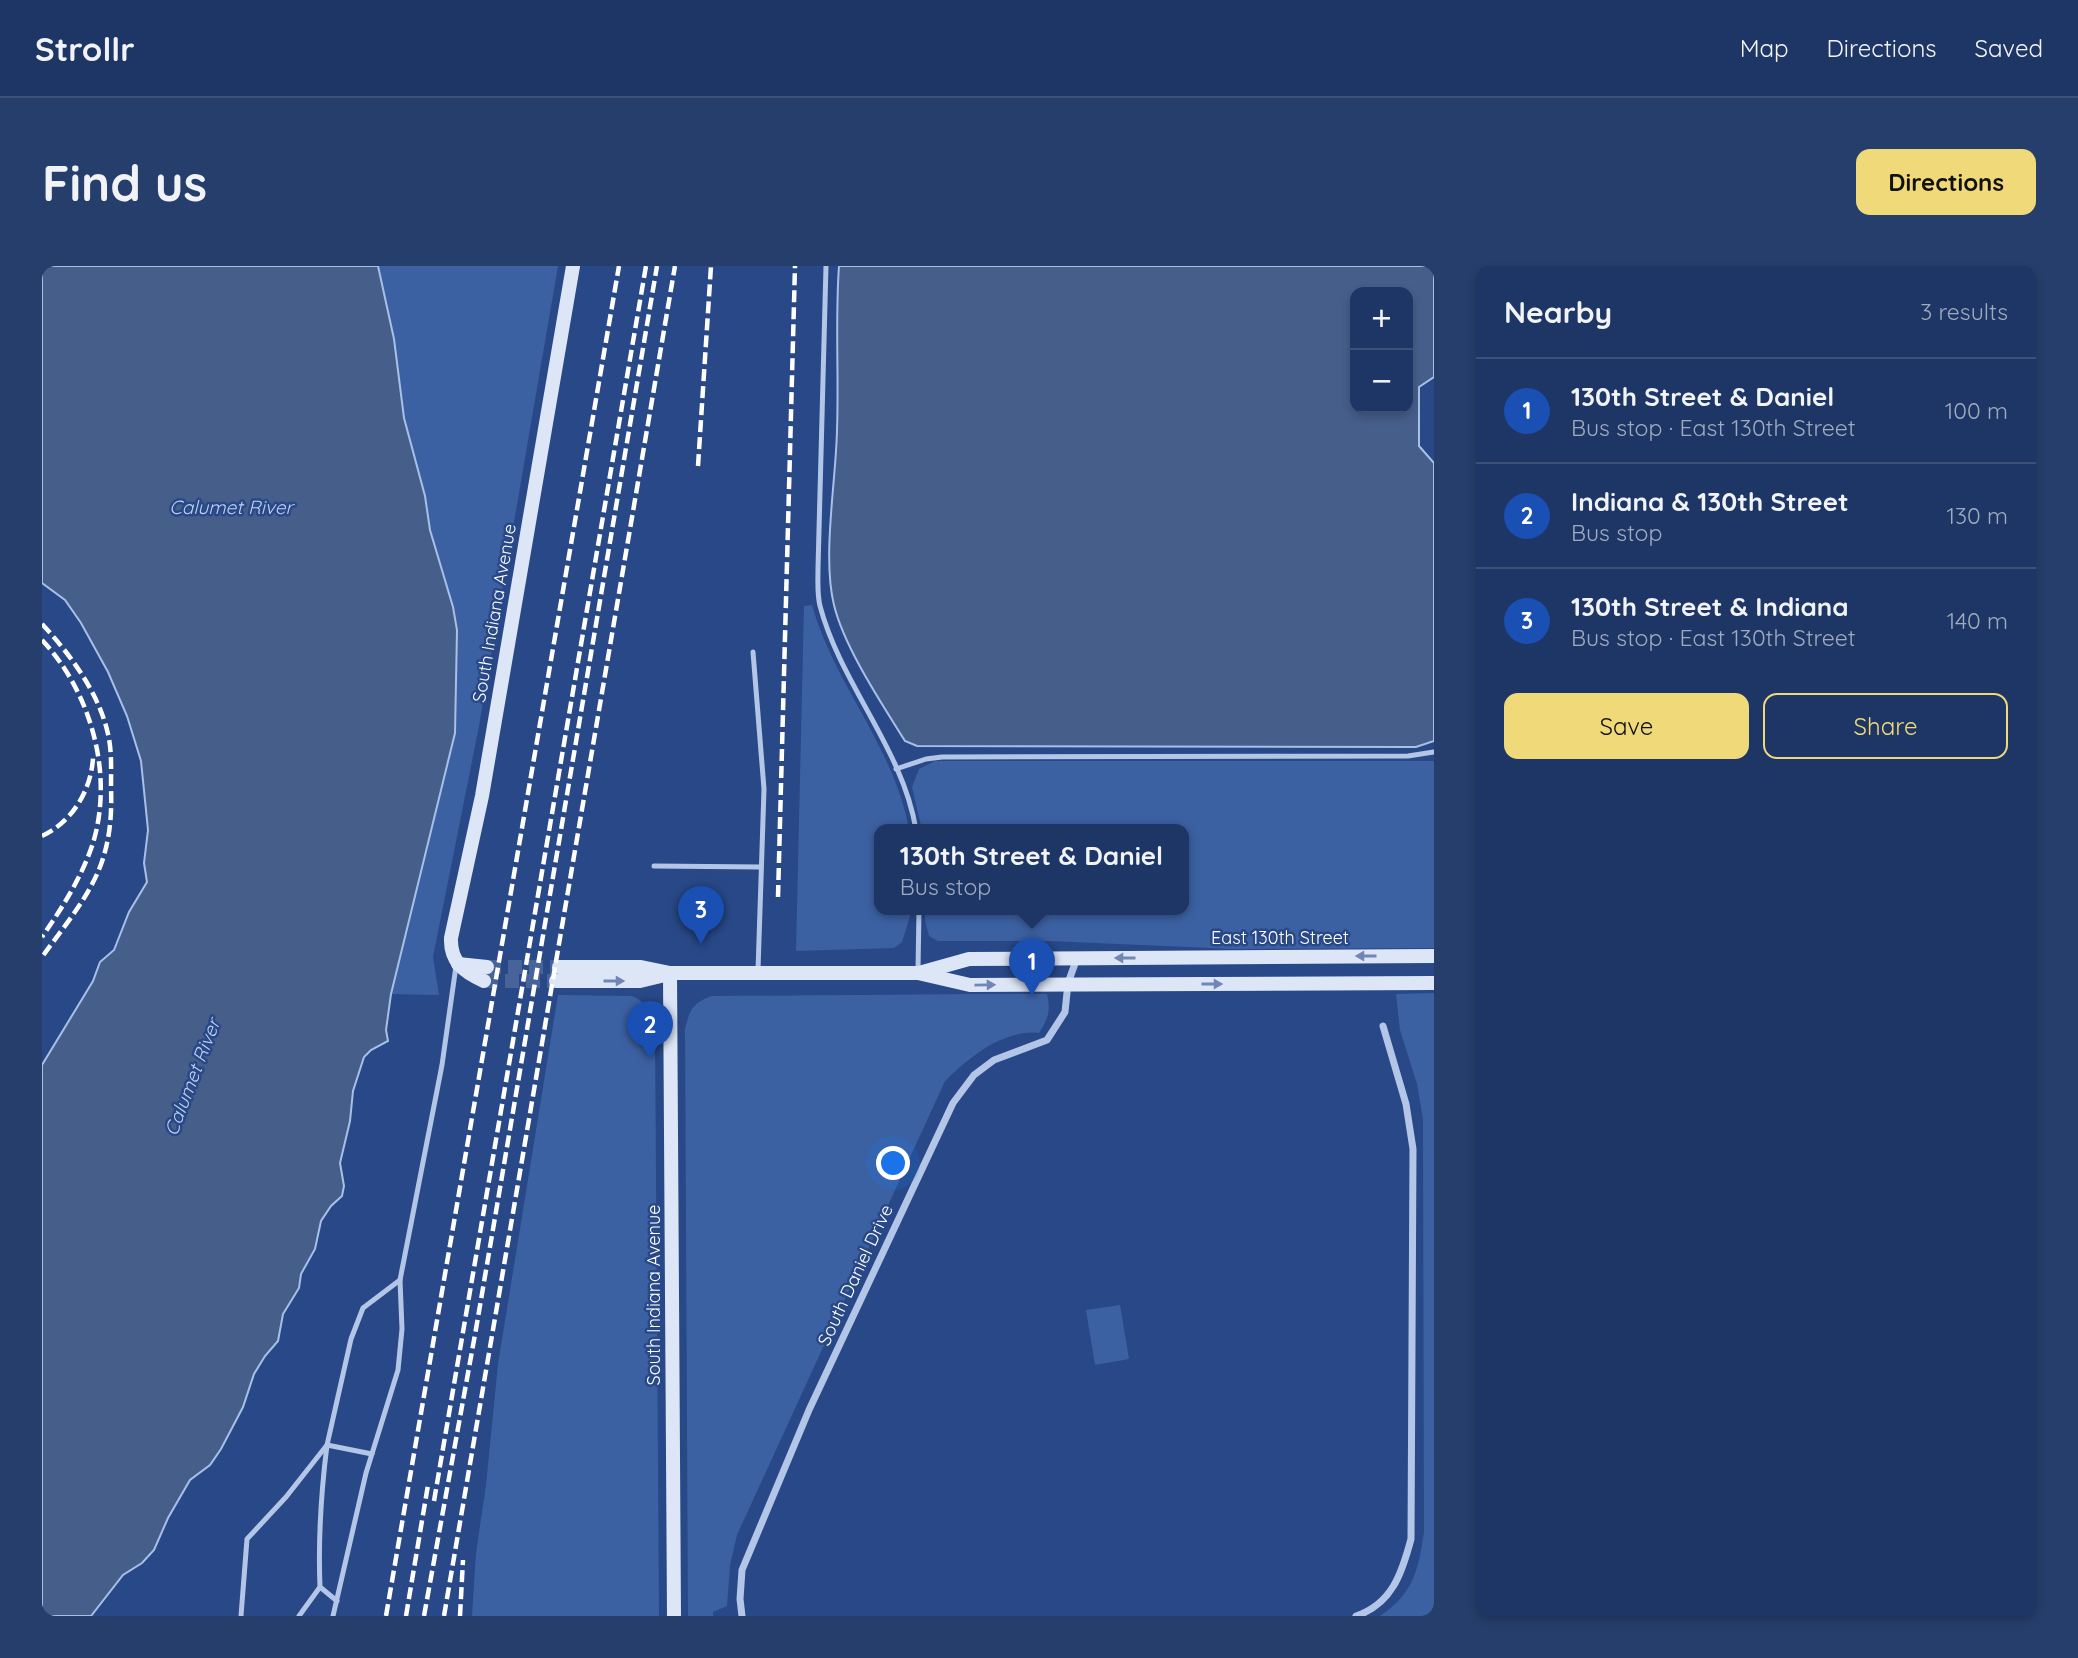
<!DOCTYPE html>
<html lang="en">
<head>
<meta charset="utf-8">
<style>
	body { margin:0; font-family:Quicksand,sans-serif; background:#263e6b; color:#f1f3f6 }
	.controls { position:absolute; right:21px; top:21px; display:grid; overflow:hidden; border-radius:14px; box-shadow:0 4px 10px #0003 }
	.controls button { width:63px; height:63px; display:grid; place-items:center; padding:0; border:0; border-bottom:2px solid #3c5079; background:#1e3665; color:#f1f3f6; font:35px sans-serif }
	.you { position:absolute; left:852px; top:898px; width:24px; height:24px; margin:-18px; border:5px solid #fff; border-radius:50%; background:#1a73e8; box-shadow:0 0 0 10px #1a73e833 }
	.badge { display:grid; place-items:center; width:46px; height:46px; border-radius:50%; background:#f0d979; color:#fff; font-size:23px; font-weight:700 }
	.pin { position:absolute; translate:-50% -58px; filter:drop-shadow(0 2px 4px #0008) }
	.pin::after { content:''; position:absolute; top:37px; width:24px; height:21px; background:inherit; clip-path:polygon(0 0,100% 0,50% 100%) }
	.popup { position:absolute; left:832px; top:558px; width:315px; height:91px; box-sizing:border-box; display:grid; place-content:center; border-radius:14px; background:#1e3665; filter:drop-shadow(0 2px 5px #0005); font-size:23px; white-space:nowrap; color:#a1abbf }
	.popup b { font-size:26px; color:#f1f3f6 }
	.popup::after { content:''; position:absolute; left:50%; top:100%; margin-left:-14px; border:14px solid transparent; border-top-color:#1e3665 }
	.list { margin:0; padding:0; list-style:none }
	h2 { display:flex; justify-content:space-between; align-items:center; height:91px; margin:0; padding:0 28px; font-size:30px }
	h2 small { font-size:23px; font-weight:400; color:#a1abbf }
	.list li { display:grid; grid-template-columns:46px 1fr auto; gap:21px; align-items:center; box-sizing:border-box; height:105px; padding:0 28px; border-top:2px solid #3c5079 }
	.list b { display:block; font-size:26px; white-space:nowrap }
	.list p { margin:0; font-size:23px; white-space:nowrap; color:#a1abbf }
	.list em { font-size:23px; font-style:normal; color:#a1abbf }
	.actions { display:flex; gap:14px; padding:21px 28px }
	.actions a { flex:1; padding:16px 0; border:2px solid #f0d979; border-radius:14px; text-align:center; font-size:24px; color:#f0d979 }
	.actions .main { background:#f0d979; color:#111 }
	.map { position:relative; flex:none; width:1392px; height:1350px; overflow:hidden; border-radius:14px }
	header { display:flex; align-items:center; gap:42px; box-sizing:border-box; height:98px; padding:0 35px; background:#1e3665; border-bottom:2px solid #3c5079 }
	header strong { font-size:33px }
	nav { display:flex; gap:38px; margin-inline-start:auto; font-size:24px }
	.intro { display:flex; align-items:center; justify-content:space-between; box-sizing:border-box; height:168px; padding:0 42px }
	h1 { margin:0; font-size:49px }
	.button { padding:18px 32px; border-radius:14px; background:#f0d979; color:#111; font-size:24px; font-weight:700 }
	main { display:flex; gap:42px; padding:0 42px }
	aside { flex:1; background:#1e3665; border-radius:14px; box-shadow:0 4px 10px #0003 }
	.map>svg:first-child { display:block }
	.green { fill:#3c61a3 }
	.water { fill:#465e8a; stroke:#a8c0e8; stroke-width:2; fill-rule:evenodd }
	.lines { fill:none; stroke-linecap:round; stroke-linejoin:round }
	.secondary-tunnel { stroke:#486399; stroke-width:14; stroke-dasharray:14 7; stroke-linecap:butt }
	.lane { stroke:#b3c6e8; stroke-width:5 }
	.street { stroke:#b3c6e8; stroke-width:7 }
	.secondary { stroke:#dde6f7; stroke-width:14 }
	.rail { stroke:#fff; stroke-width:4.5; stroke-dasharray:12 5; stroke-linecap:butt }
	.oneway { fill:#7087b4 }
	.labels { text-anchor:middle; dominant-baseline:central; stroke-width:5; stroke-linejoin:round; paint-order:stroke }
	.street-label { font-size:18px; fill:#fff; stroke:#284887 }
	.water-label { font-size:19px; font-style:italic; fill:#bfd1ef; stroke:#284887 }
</style>
</head>
<body>
<header>
<strong>Strollr</strong>
<nav><a>Map</a><a>Directions</a><a>Saved</a></nav>
</header>
<div class="intro"><h1>Find us</h1><a class="button">Directions</a></div>
<main>
<div class="map">
<svg width="1392" height="1350" viewBox="0 0 1392 1350">
	<rect width="100%" height="100%" fill="#284887"/>
	<!-- green -->
	<g class="green">
		<polygon points="336,0 516,0 437,460 391,691 397,729 349,728 413,467 415,364 411,341 388,264 385,241 362,152 352,73"/>
		<path d="M770 339C792 418 853 482 867 564H838V644H870L860 676 852 682 754 685 762 340Z"/>
		<polygon points="893,495 1392,495 1392,682 1191,683 1007,675 896,675 887,670 883,655 883,644 1142,644 1142,564 880,564 870,521 877,503"/>
		<path d="M1392 727V1350H1338C1372 1327 1376 1304 1382 1266L1381 853 1375 818 1358 764 1354 728Z"/>
		<path d="M939 728H1005C1009 745 1006 753 997 767 962 763 927 791 903 815L695 1269 688 1299 685 1340 671 1346V1350H646L643 763C648 744 650 737 670 730Z"/>
		<path d="M516 729 590 730C605 736 610 748 613 764L617 1350H430L434 1287 444 1219 456 1098Z"/>
		<polygon points="1078,1039 1087,1093 1053,1099 1044,1044"/>
	</g>
	<!-- water -->
	<g class="water">
		<polygon points="0,0 336,0 352,73 362,152 383,230 388,264 411,341 415,364 413,467 349,728 344,764 346,775 329,784 322,791 311,825 308,855 298,897 302,920 300,930 289,940 279,955 273,983 259,1008 257,1022 241,1048 236,1075 223,1090 212,1108 201,1141 179,1183 168,1199 148,1214 126,1252 112,1284 100,1297 81,1309 49,1350 0,1350 0,799 51,715 58,696 72,684 87,646 105,616 102,597 106,564 99,495 85,450 66,406 39,357 23,334 0,317"/>
		<path d="M797 0H1392V111L1377 121V180L1392 197V475L1374 481 875 480 863 475C840 438 802 381 792 339 780 290 794 216 795 164 797 109 793 55 797 0ZM1313 26H1366V142H1313Z"/>
	</g>
	<g class="lines">
		<!-- secondary-tunnel -->
		<g class="secondary-tunnel">
			<polyline points="445,701 517,701"/>
			<polyline points="442,715 514,715"/>
		</g>
		<!-- lane -->
		<g class="lane">
			<path d="M784 0 776 302C776 314 775 328 778 340 799 419 861 483 874 564"/>
			<polyline points="711,386 722,523 716,704"/>
			<polyline points="854,503 884,493 900,491 1366,490 1392,486"/>
			<polyline points="612,600 719,601"/>
			<polyline points="876,704 877,644"/>
			<path d="M295 1335 278 1321C276 1273 279 1227 285 1179L330 1188"/>
			<polyline points="199,1350 205,1273 244,1231 285,1179 309,1073 321,1042 358,1014"/>
			<polyline points="257,1350 278,1321"/>
			<polyline points="291,1350 324,1207 356,1104 360,1063 358,1014 400,799 414,700"/>
		</g>
		<!-- street -->
		<g class="street">
			<polyline points="700,1350 698,1333 700,1304 767,1144 911,837 932,809 952,794 1005,774 1023,746 1026,717 1035,692"/>
			<path d="M1314 1350C1350 1338 1360 1307 1369 1273L1371 883 1364 838 1341 760"/>
		</g>
		<!-- secondary -->
		<g class="secondary">
			<polyline points="416,698 445,701"/>
			<polyline points="517,701 599,701 628,707 876,707 928,719 1392,717"/>
			<polyline points="628,707 632,1350"/>
			<polyline points="877,707 927,693 1392,690"/>
			<path d="M442 715C422 706 408 696 409 672L440 530 531 0"/>
			<polyline points="514,715 598,715 623,709"/>
		</g>
		<!-- rail -->
		<g class="rail">
			<polyline points="656,200 669,0"/>
			<path d="M0 358C28 388 57 427 66 468 70 485 69 504 69 522 70 549 68 575 58 601 45 634 20 663 0 691"/>
			<path d="M0 374C49 426 72 508 51 577 40 611 20 642 0 671"/>
			<path d="M0 570C30 556 49 525 51 492"/>
			<polyline points="736,631 753,0"/>
			<polyline points="392,1235 604,0"/>
			<polyline points="344,1350 577,0"/>
			<polyline points="364,1350 386,1219"/>
			<polyline points="382,1350 434,1063 615,0"/>
			<polyline points="402,1350 633,0"/>
			<polyline points="418,1350 421,1294"/>
		</g>
	</g>
	<!-- one-way arrows -->
	<defs><path id="oneway-solid" d="M-6-.8H1V-3.2L6.5 0L1 3.2V.8H-6Z" transform="scale(1.75)"/></defs>
	<g class="oneway">
		<use href="#oneway-solid" transform="translate(1324 690) rotate(180)"/>
		<use href="#oneway-solid" transform="translate(1083 692) rotate(180)"/>
		<use href="#oneway-solid" transform="translate(572 715)"/>
		<use href="#oneway-solid" transform="translate(1170 718)"/>
		<use href="#oneway-solid" transform="translate(943 719) rotate(-1)"/>
	</g>
	<g class="labels">
		<!-- street labels -->
		<g class="street-label">
			<text transform="translate(452 347) rotate(-80)">South Indiana Avenue</text>
			<text x="1238" y="671">East 130th Street</text>
			<text transform="translate(813 1009) rotate(-65)">South Daniel Drive</text>
			<text transform="translate(611 1029) rotate(-90)">South Indiana Avenue</text>
		</g>
		<!-- water labels -->
		<g class="water-label">
			<text x="189" y="241">Calumet River</text>
			<text transform="translate(150 811) rotate(-69)">Calumet River</text>
		</g>
	</g>
</svg>
<div class="controls">
<button>+</button>
<button>−</button>
</div>
<div class="you"></div>
<div class="pin badge" style="left:990px;top:730px;background:#1a4fb4">1</div>
<div class="popup"><b>130th Street &amp; Daniel</b>Bus stop</div>
<div class="pin badge" style="left:608px;top:793px;background:#1a4fb4">2</div>
<div class="pin badge" style="left:659px;top:678px;background:#1a4fb4">3</div>
</div>
<aside>
<h2>Nearby<small>3 results</small></h2>
<ul class="list">
<li><span class="badge" style="background:#1a4fb4">1</span><div><b>130th Street &amp; Daniel</b><p>Bus stop · East 130th Street</p></div><em>100 m</em></li>
<li><span class="badge" style="background:#1a4fb4">2</span><div><b>Indiana &amp; 130th Street</b><p>Bus stop</p></div><em>130 m</em></li>
<li><span class="badge" style="background:#1a4fb4">3</span><div><b>130th Street &amp; Indiana</b><p>Bus stop · East 130th Street</p></div><em>140 m</em></li>
</ul>
<div class="actions"><a class="main">Save</a><a>Share</a></div>
</aside>
</main>
</body>
</html>
